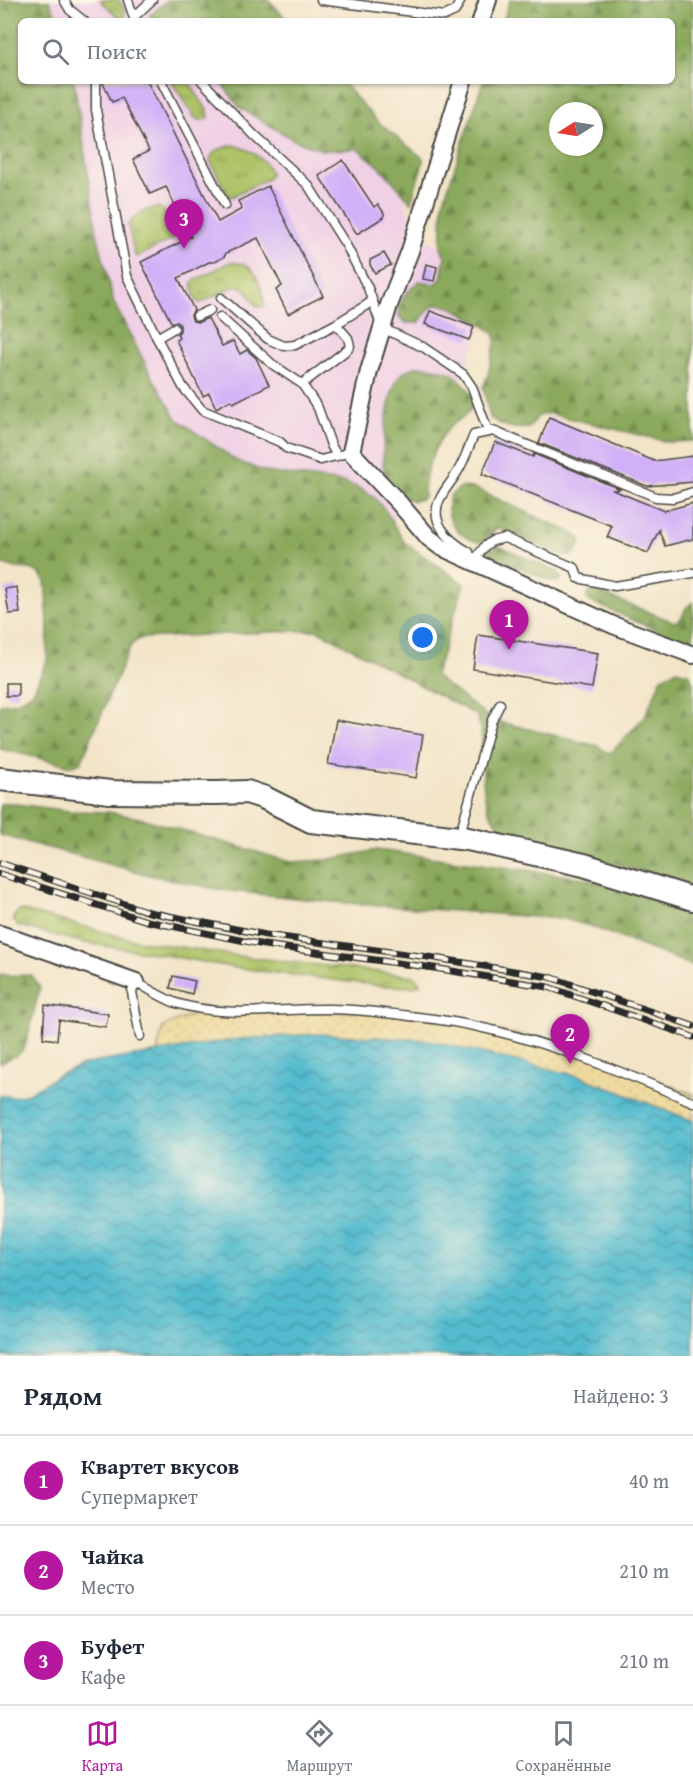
<!DOCTYPE html>
<html lang="ru">
<head>
<meta charset="utf-8">
<style>
	body { margin:0; font-family:"Gentium Book Plus",serif; background:#f2f2f3; color:#1f2937 }
	.compass { position:absolute; left:549px; top:102px; width:54px; height:54px; border-radius:50%; background:#fff; box-shadow:0 2px 4px #0004; rotate:258deg }
	.you { position:absolute; left:423px; top:638px; width:21px; height:21px; margin:-15px; border:4px solid #fff; border-radius:50%; background:#1a73e8; box-shadow:0 0 0 9px #1a73e833 }
	.badge { display:grid; place-items:center; width:39px; height:39px; border-radius:50%; background:#b5179e; color:#fff; font-size:20px; font-weight:700 }
	.pin { position:absolute; translate:-50% -50px; filter:drop-shadow(0 2px 3px #0008) }
	.pin::after { content:''; position:absolute; top:32px; width:21px; height:18px; background:inherit; clip-path:polygon(0 0,100% 0,50% 100%) }
	.list { margin:0; padding:0; list-style:none }
	h2 { display:flex; justify-content:space-between; align-items:center; height:78px; margin:0; padding:0 24px; font-size:26px }
	h2 small { font-size:20px; font-weight:400; color:#747a83 }
	.list li { display:grid; grid-template-columns:39px 1fr auto; gap:18px; align-items:center; box-sizing:border-box; height:90px; padding:0 24px; border-top:2px solid #e0e1e3 }
	.list b { display:block; font-size:22px; white-space:nowrap }
	.list p { margin:0; font-size:20px; white-space:nowrap; color:#747a83 }
	.list em { font-size:20px; font-style:normal; color:#747a83 }
	.icon { flex:none; width:33px; height:33px; fill:none; stroke:currentColor; stroke-width:2; stroke-linecap:round; stroke-linejoin:round }
	.map { position:relative; flex:none; width:693px; height:1356px; overflow:hidden }
	.search { position:absolute; background:#fff; box-shadow:0 2px 4px #0004; left:18px; right:18px; top:18px; height:66px; display:flex; align-items:center; gap:15px; box-sizing:border-box; padding:0 21px; border-radius:9px; color:#747a83; font-size:22px }
	.sheet { height:348px; background:#fff }
	nav { display:flex; justify-content:space-around; align-items:center; box-sizing:border-box; height:84px; border-top:2px solid #e0e1e3; background:#fff; font-size:16px; color:#747a83 }
	nav a { display:grid; justify-items:center; gap:3px }
	nav .on { color:#b5179e }
	.map>svg:first-child { display:block }
	.built { fill:#f0d0e5 }
	.grass { fill:url(#grass-tufts); stroke:#6c7749; stroke-width:1.5 }
	.forest { fill:url(#forest-firs); stroke:#5a6a44; stroke-width:1.5; fill-rule:evenodd }
	.sand { fill:url(#sand-dots); stroke:#8c8264; stroke-width:1.5 }
	.water { fill:url(#water-waves); stroke:#3e737c; stroke-width:1.5 }
	.building { fill:#d1b0f8 }
	.lines { fill:none; stroke-linecap:round; stroke-linejoin:round }
	.lane-casing { stroke:#494742; stroke-width:11 }
	.street-casing { stroke:#494742; stroke-width:20 }
	.secondary-casing { stroke:#494742; stroke-width:26 }
	.lane { stroke:#fff; stroke-width:8 }
	.street { stroke:#fff; stroke-width:16 }
	.secondary { stroke:#fff; stroke-width:22 }
	.rail-casing { stroke:#2b2b2b; stroke-width:7 }
	.rail { stroke:#fcf5e5; stroke-width:4.5; stroke-dasharray:14; stroke-linecap:butt }
</style>
</head>
<body>
<div class="map">
<svg width="693" height="1356" viewBox="0 0 693 1356">
	<defs>
		<pattern id="grass-tufts" width="24" height="20" patternUnits="userSpaceOnUse" patternTransform="scale(1.5)"><rect width="24" height="20" fill="#aec367"/><path d="M3 7l-1-3M5 7V3M7 7l1-3M15 17l-1-3M17 17v-4M19 17l1-3" fill="none" stroke="#8e9f55"/></pattern>
		<pattern id="forest-firs" width="22" height="20" patternUnits="userSpaceOnUse" patternTransform="scale(1.5)"><rect width="22" height="20" fill="#8aa95c"/><path d="M5 1l3.5 6h-7zM16 11l3.5 6h-7z" fill="#718a4c"/></pattern>
		<pattern id="sand-dots" width="8" height="8" patternUnits="userSpaceOnUse" patternTransform="scale(1.5)"><rect width="8" height="8" fill="#eeda9e"/><path d="M2 2h.1M6 6h.1" fill="none" stroke="#cb8" stroke-width="1.8" stroke-linecap="round"/></pattern>
		<pattern id="water-waves" width="16" height="10" patternUnits="userSpaceOnUse" patternTransform="scale(1.5)"><rect width="16" height="10" fill="#52bbce"/><path d="M0 5q4-4 8 0t8 0" fill="none" stroke="#4498a7"/></pattern>
	</defs>
	<rect width="100%" height="100%" fill="#fcf5e5"/>
	<filter id="ink" filterUnits="userSpaceOnUse"><feTurbulence type="fractalNoise" baseFrequency=".0167" numOctaves="2"/><feDisplacementMap in="SourceGraphic" scale="12" xChannelSelector="R" yChannelSelector="G"/><feConvolveMatrix kernelMatrix="1 2 1 2 8 2 1 2 1" color-interpolation-filters="sRGB"/></filter>
	<filter id="wash" filterUnits="userSpaceOnUse"><feTurbulence type="fractalNoise" baseFrequency=".008" numOctaves="4" result="noise"/><feDisplacementMap in="SourceGraphic" scale="24" xChannelSelector="R" yChannelSelector="G"/><feGaussianBlur stdDeviation="1.35" result="paint"/><feColorMatrix in="noise" values="0 0 0 0 0 0 0 0 0 0 0 0 0 0 0 0 0 1.4 0 .05"/><feComposite in="paint" operator="in"/></filter>
	<g filter="url(#wash)">
		<rect width="100%" height="100%" fill="#f2e4c7"/>
		<!-- built -->
		<g class="built">
			<polygon points="50,0 243,0 263,21 61,21"/>
			<polygon points="39,81 318,81 396,165 414,235 440,245 454,287 488,307 463,374 351,606 178,499"/>
		</g>
		<!-- grass -->
		<g class="grass">
			<path d="M100 0H119C123 6 127 12 123 19L119 18Z"/>
			<polygon points="171,81 188,81 208,111 209,117 207,119 199,120 195,118"/>
			<path d="M234 145C251 150 265 157 271 174L267 179 231 197 227 194 210 161C212 149 224 148 234 145Z"/>
			<path d="M159 207 166 213 176 233 173 239 137 257 135 256 128 225C136 214 145 210 159 207Z"/>
			<path d="M230 262C235 263 240 263 244 264 258 270 264 293 264 306L257 307 246 290 240 286 233 287 203 302 199 303 195 299 192 282Z"/>
			<polygon points="20,910 135,940 238,956 414,976 421,984 413,987 383,986 236,968 160,954 85,943 19,926 13,920 14,916"/>
		</g>
		<!-- forest -->
		<g class="forest">
			<path d="M0 0H49L59 21H21V81H74L97 233 114 303 151 375 177 419 237 461 266 472 343 482 359 488 374 497 386 511 404 542 464 584 435 676 492 720 598 746 610 754 645 716 662 677 677 670 690 674 693 684V759L691 762 693 885 525 839C520 837 513 835 508 832 467 808 493 750 476 715L317 630 141 638 131 645 81 762 72 766 0 749V704L17 702 33 692 47 660 48 621 45 581 39 573 31 569 16 568 0 563Z"/>
			<polygon points="168,0 269,0 288,21 150,21 150,15"/>
			<path d="M510 0H693V441L668 442 548 413 538 416 529 428C515 430 501 426 490 418L483 387 488 375 496 340 494 333C483 325 448 301 435 305 428 308 423 317 419 323H406L399 316C397 300 408 291 419 281L436 284 441 278 445 257 441 247 443 203 483 81H672V21H503ZM558 111H594V147H558Z"/>
			<polygon points="220,81 341,81 378,122 424,159 411,202 380,167 358,149 322,150 296,141 240,108"/>
			<path d="M419 366C447 369 461 372 474 400 472 415 460 417 450 427 433 445 424 473 424 497 414 503 408 501 400 493 395 488 387 482 385 476 379 459 388 390 399 377 405 370 411 368 419 366Z"/>
			<path d="M461 487 474 488 574 534 581 539C579 550 575 557 565 556L498 528C491 531 488 542 479 542 475 542 470 539 466 537 450 528 445 513 450 496Z"/>
			<polygon points="499,546 558,572 561,578 560,581 554,582 491,556 490,549"/>
			<polygon points="592,590 674,622 681,619 686,608 693,602 693,641 679,640 589,601 586,596"/>
			<polygon points="9,803 69,811 109,812 144,819 291,862 326,860 377,850 584,878 693,912 693,966 590,926 564,919 333,902 221,890 149,875 0,835 0,804"/>
			<polygon points="0,974 11,976 32,975 40,988 25,1047 19,1054 0,1063"/>
		</g>
		<!-- sand -->
		<polygon class="sand" points="217,1012 394,1012 543,1039 693,1094 693,1121 579,1076 157,1052 163,1027 192,1015"/>
		<!-- water -->
		<polygon class="water" points="316,1034 427,1040 579,1076 693,1121 693,1356 0,1356 0,1095 13,1097 25,1095 63,1073 86,1064 239,1039"/>
		<g id="blocks">
			<!-- building -->
			<g class="building">
				<polygon points="102,81 147,81 218,222 242,209 238,201 268,186 323,296 288,314 276,290 282,286 258,238 226,253 224,257 214,262 209,262 178,278 194,310 191,315 193,321 199,322 208,318 222,346 233,341 240,354 247,350 256,358 269,385 233,403 231,400 216,408 209,393 203,396 176,340 179,338 177,334 180,331 180,325 177,322 171,322 141,262 191,237 166,187 150,194 133,159 149,151 122,98 112,102"/>
				<polygon points="343,160 374,207 378,204 384,213 384,217 357,234 319,176"/>
				<polygon points="384,253 391,265 375,273 370,265 370,260"/>
				<polygon points="426,264 437,267 434,281 423,279"/>
				<polygon points="430,311 474,327 469,340 425,324"/>
				<polygon points="549,417 654,461 693,456 693,482 647,486 539,443"/>
				<polygon points="495,442 533,457 534,454 620,489 613,490 664,511 693,503 693,539 665,546 659,530 648,553 607,537 612,526 482,474"/>
				<polygon points="17,587 20,613 9,614 5,589"/>
				<polygon points="478,635 598,653 592,688 473,669"/>
				<rect x="6" y="683" width="12" height="13"/>
				<polygon points="336,720 423,735 416,778 328,764"/>
				<polygon points="173,976 195,981 192,994 170,988"/>
				<polygon points="45,1005 108,1014 106,1027 59,1020 57,1040 43,1038"/>
			</g>
		</g>
	</g>
	<g filter="url(#ink)">
		<use href="#blocks" fill-opacity="0" stroke="#494742" stroke-width="1.5"/>
		<g class="lines">
			<defs>
				<g id="lane">
					<polyline points="64,0 70,10 84,21"/>
					<polyline points="128,0 135,21"/>
					<polyline points="321,0 444,16 455,11 461,0"/>
					<polyline points="135,16 152,0"/>
					<polyline points="96,81 96,110 127,276 157,338 183,387 202,410 280,442 286,448 321,460 351,452"/>
					<polyline points="161,81 225,205"/>
					<polyline points="202,81 254,135 308,185 346,245 368,288 382,328 423,347 463,374 472,387 488,431"/>
					<polyline points="221,298 268,339 284,346 295,345 336,324 373,301"/>
					<polyline points="197,316 210,310"/>
					<polyline points="220,317 272,364 302,384 318,408 331,445 337,456"/>
					<polyline points="157,338 174,328"/>
					<polyline points="302,384 348,349 350,346 348,338 336,324"/>
					<path d="M469 552C449 541 427 521 441 497 446 487 454 479 459 469 465 459 469 446 474 435L493 431 656 497 673 498 693 492"/>
					<polyline points="473,562 485,546 492,541 505,538 575,568 578,578 615,586 693,573"/>
					<polyline points="459,837 492,720 500,704"/>
					<path d="M140 1036 132 992 136 982C149 989 162 998 176 1003 225 1019 280 1008 330 1009 364 1009 400 1015 434 1019 523 1031 611 1067 693 1102"/>
				</g>
				<g id="street">
					<polyline points="481,21 488,0"/>
					<polyline points="463,81 410,251 389,305 369,371 351,452 399,503 429,538 441,547 613,625 693,655"/>
					<polyline points="0,934 136,982"/>
				</g>
				<polyline id="secondary" points="0,779 110,792 217,793 247,792 265,798 311,821 468,839 584,865 693,899"/>
			</defs>
			<!-- lane casing -->
			<use href="#lane" class="lane-casing"/>
			<!-- street casing -->
			<use href="#street" class="street-casing"/>
			<!-- secondary casing -->
			<use href="#secondary" class="secondary-casing"/>
			<!-- lane -->
			<use href="#lane" class="lane"/>
			<!-- street -->
			<use href="#street" class="street"/>
			<!-- secondary -->
			<use href="#secondary" class="secondary"/>
			<defs>
				<g id="rail">
					<polyline points="0,863 149,912 266,935 435,958 550,977 693,1026"/>
					<polyline points="0,874 147,921 264,945 434,968 548,987 693,1037"/>
				</g>
			</defs>
			<!-- rail casing -->
			<use href="#rail" class="rail-casing"/>
			<!-- rail -->
			<use href="#rail" class="rail"/>
		</g>
	</g>
</svg>
<svg class="compass" viewBox="-18 -18 36 36"><path d="M0-13l5 13h-10z" fill="#e53935"/><path d="M0 13l5-13h-10z" fill="#747a83"/></svg>
<div class="you"></div>
<div class="pin badge" style="left:509px;top:650px">1</div>
<div class="pin badge" style="left:570px;top:1064px">2</div>
<div class="pin badge" style="left:184px;top:249px">3</div>
<div class="search"><svg class="icon" aria-label="search" viewBox="0 0 24 24"><circle cx="10" cy="10" r="6"/><path d="M15 15l6 6"/></svg>Поиск</div>
</div>
<section class="sheet">
<h2>Рядом<small>Найдено: 3</small></h2>
<ul class="list">
<li><span class="badge">1</span><div><b>Квартет вкусов</b><p>Супермаркет</p></div><em>40 m</em></li>
<li><span class="badge">2</span><div><b>Чайка</b><p>Место</p></div><em>210 m</em></li>
<li><span class="badge">3</span><div><b>Буфет</b><p>Кафе</p></div><em>210 m</em></li>
</ul>
</section>
<nav>
<a class="on"><svg class="icon" aria-label="map" viewBox="0 0 24 24"><path d="M3 6l6-2 6 2 6-2v14l-6 2-6-2-6 2zM9 4v14M15 6v14"/></svg>Карта</a>
<a><svg class="icon" aria-label="directions" viewBox="0 0 24 24"><path d="M12 3l9 9-9 9-9-9zM9 14v-3h6M13 9l2 2-2 2"/></svg>Маршрут</a>
<a><svg class="icon" aria-label="saved" viewBox="0 0 24 24"><path d="M7 4h10v16l-5-4-5 4z"/></svg>Сохранённые</a>
</nav>
</body>
</html>
